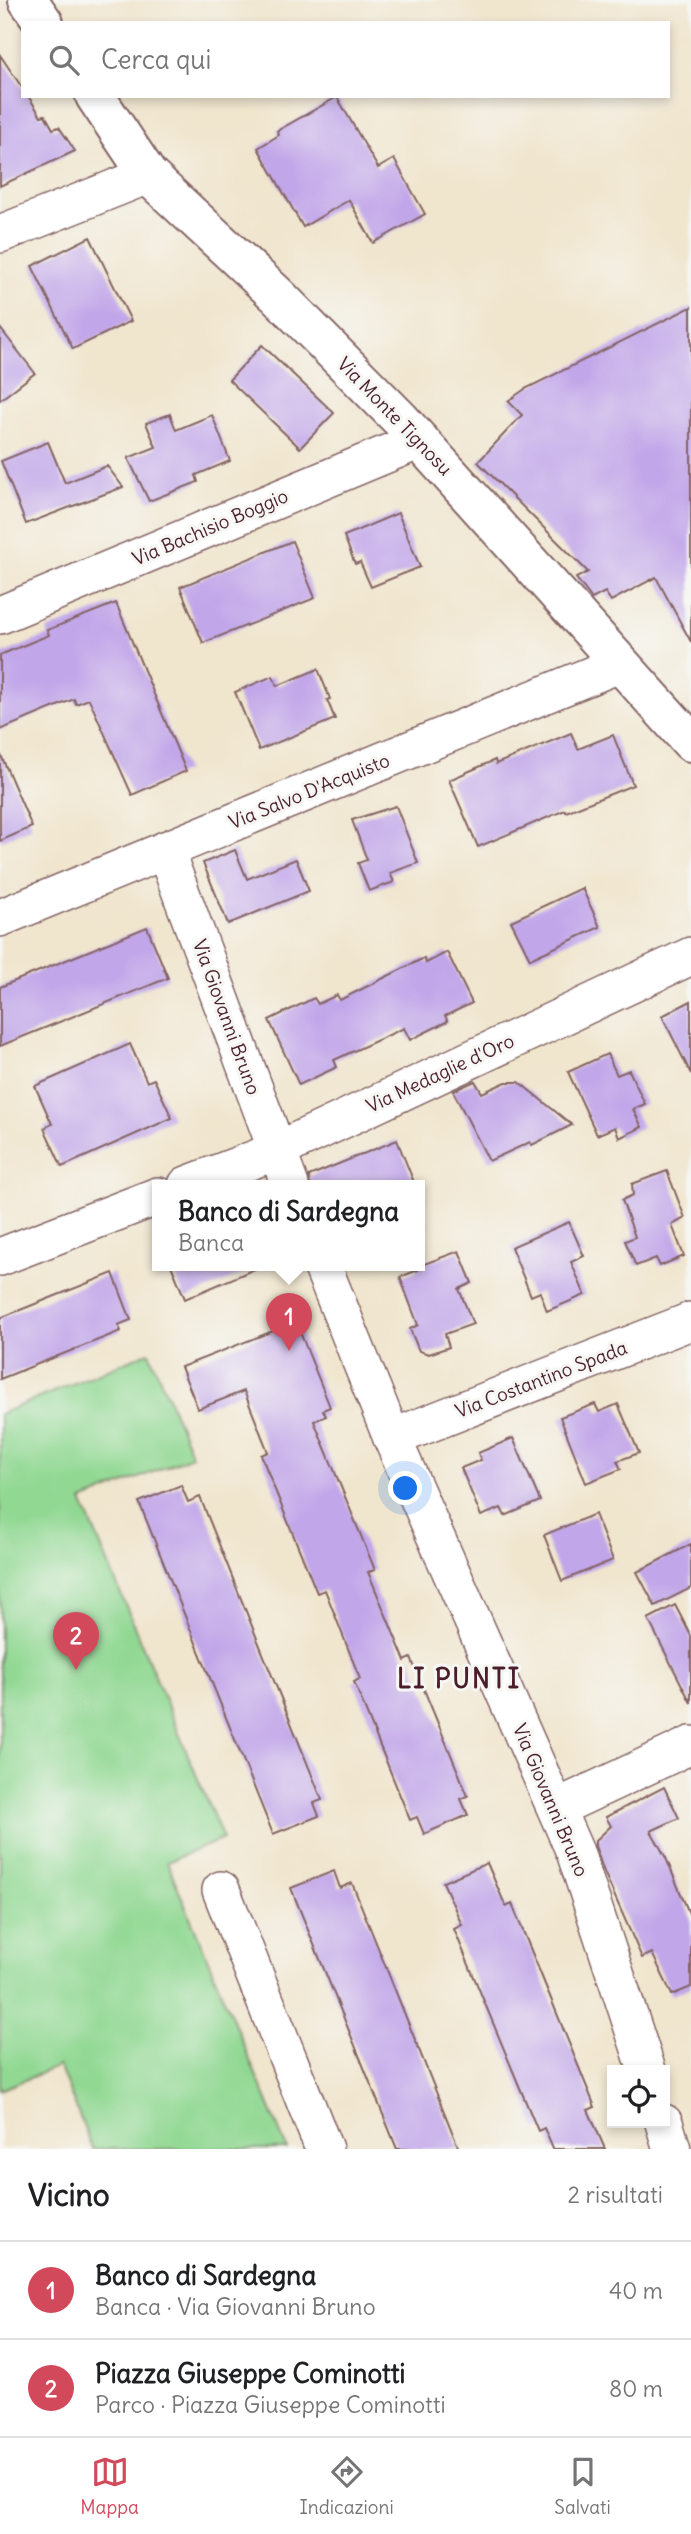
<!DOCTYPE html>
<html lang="it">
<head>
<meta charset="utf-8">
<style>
	body { margin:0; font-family:Delius,sans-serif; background:#f6f6f6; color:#202124 }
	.controls { position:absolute; right:21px; bottom:21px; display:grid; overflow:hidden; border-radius:0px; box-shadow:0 4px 10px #0003 }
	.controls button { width:63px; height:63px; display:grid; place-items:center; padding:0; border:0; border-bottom:2px solid #e0e0e0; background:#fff; color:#202124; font:35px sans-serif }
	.you { position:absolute; left:406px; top:1489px; width:24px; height:24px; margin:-18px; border:5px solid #fff; border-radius:50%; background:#1a73e8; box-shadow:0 0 0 10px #1a73e833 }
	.badge { display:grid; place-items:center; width:46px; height:46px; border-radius:50%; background:#d1495b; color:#fff; font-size:23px; font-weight:700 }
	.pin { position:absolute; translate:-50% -58px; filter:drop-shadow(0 2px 4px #0008) }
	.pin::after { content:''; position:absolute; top:37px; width:24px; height:21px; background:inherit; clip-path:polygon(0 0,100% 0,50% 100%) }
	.popup { position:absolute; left:152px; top:1180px; width:273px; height:91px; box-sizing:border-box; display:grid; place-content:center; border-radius:0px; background:#fff; filter:drop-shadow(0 2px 5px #0005); font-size:23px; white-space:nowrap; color:#757577 }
	.popup b { font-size:26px; color:#202124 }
	.popup::after { content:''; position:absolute; left:50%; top:100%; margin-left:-14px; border:14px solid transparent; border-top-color:#fff }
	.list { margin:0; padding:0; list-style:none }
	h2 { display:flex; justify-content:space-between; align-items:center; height:91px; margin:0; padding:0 28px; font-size:30px }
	h2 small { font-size:23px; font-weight:400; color:#757577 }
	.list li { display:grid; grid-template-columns:46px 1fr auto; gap:21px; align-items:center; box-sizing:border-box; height:98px; padding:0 28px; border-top:2px solid #e0e0e0 }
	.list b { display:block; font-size:26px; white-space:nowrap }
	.list p { margin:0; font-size:23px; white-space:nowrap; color:#757577 }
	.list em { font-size:23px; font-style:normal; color:#757577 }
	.icon { flex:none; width:38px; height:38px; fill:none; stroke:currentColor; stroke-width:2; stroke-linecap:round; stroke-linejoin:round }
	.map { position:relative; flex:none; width:691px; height:2149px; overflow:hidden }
	.search { position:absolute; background:#fff; box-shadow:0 4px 10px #0003; left:21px; right:21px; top:21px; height:77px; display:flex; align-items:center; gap:18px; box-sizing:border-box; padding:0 24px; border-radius:0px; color:#757577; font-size:26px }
	.sheet { height:287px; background:#fff }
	nav { display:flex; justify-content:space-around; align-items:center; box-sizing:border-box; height:98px; border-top:2px solid #e0e0e0; background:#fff; font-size:19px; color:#757577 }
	nav a { display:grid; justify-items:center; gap:4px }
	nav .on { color:#d1495b }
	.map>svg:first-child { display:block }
	.green { fill:#91d893; stroke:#6e7c5f; stroke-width:2 }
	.building { fill:#c1a6e9 }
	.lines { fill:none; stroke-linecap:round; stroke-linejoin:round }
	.street-casing { stroke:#846464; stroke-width:40 }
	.secondary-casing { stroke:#846464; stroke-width:42 }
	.street { stroke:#fff; stroke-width:37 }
	.secondary { stroke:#fff; stroke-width:38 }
	.labels { text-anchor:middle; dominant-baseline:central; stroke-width:6; stroke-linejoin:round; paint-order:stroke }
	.street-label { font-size:19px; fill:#4a1f2b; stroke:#f6f6f2 }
	.district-label { font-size:26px; font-weight:bold; letter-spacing:2px; fill:#4a1f2b; stroke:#f6f6f2 }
</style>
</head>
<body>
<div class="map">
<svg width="691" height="2149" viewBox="0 0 691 2149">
	<rect width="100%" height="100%" fill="#f6f6f2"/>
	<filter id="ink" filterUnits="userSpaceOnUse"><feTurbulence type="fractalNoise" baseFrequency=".0143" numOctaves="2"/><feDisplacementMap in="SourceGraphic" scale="14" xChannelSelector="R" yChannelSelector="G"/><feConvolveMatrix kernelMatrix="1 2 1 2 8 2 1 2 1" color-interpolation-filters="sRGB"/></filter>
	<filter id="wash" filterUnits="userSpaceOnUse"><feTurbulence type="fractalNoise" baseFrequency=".00686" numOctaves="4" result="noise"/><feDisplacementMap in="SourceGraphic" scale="28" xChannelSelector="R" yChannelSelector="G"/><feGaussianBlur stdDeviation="1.57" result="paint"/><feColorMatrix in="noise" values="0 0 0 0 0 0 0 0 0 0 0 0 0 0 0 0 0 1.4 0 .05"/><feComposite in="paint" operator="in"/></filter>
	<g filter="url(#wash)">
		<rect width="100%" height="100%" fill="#f0e5cd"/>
		<!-- green -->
		<polygon class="green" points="149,1352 192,1456 82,1501 223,1839 167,1862 287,2149 93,2149 59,2066 0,2090 0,1414"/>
		<g id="blocks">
			<!-- building -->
			<g class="building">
				<polygon points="0,55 23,89 23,96 28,96 41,116 45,115 53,129 59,127 75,151 0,186"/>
				<polygon points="337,97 378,168 394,159 425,214 373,243 349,200 303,227 258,148 279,135 277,131"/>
				<polygon points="90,237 131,321 73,349 32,266"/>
				<polygon points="691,307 691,642 656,577 611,601 605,592 592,599 576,578 588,572 478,462 522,415 508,401 525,389"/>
				<polygon points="0,328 35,373 0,400"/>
				<polygon points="262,345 334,413 300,448 229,380"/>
				<polygon points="170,414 176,430 212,415 230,461 196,475 198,482 149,501 128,458 156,447 146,423"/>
				<polygon points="48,442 65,483 107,466 123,487 26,524 1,461"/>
				<polygon points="398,513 420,567 371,587 360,562 355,564 344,536"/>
				<polygon points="292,541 315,598 203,643 180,587"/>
				<polygon points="116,603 186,771 132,795 89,699 76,704 74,699 0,730 0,655 49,635 47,630"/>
				<polygon points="318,669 330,699 327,700 335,719 259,750 235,692 273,676 277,686"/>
				<polygon points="571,733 578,749 613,735 633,785 566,812 565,810 478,847 449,780 495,760 496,764"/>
				<polygon points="0,753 32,827 0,841"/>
				<polygon points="396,806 418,863 390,873 394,882 369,891 358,863 367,860 352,820"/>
				<polygon points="235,850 247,879 296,859 309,891 228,924 203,863"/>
				<polygon points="582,888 600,927 530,959 511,921"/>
				<polygon points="147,927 168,978 0,1046 0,987"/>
				<polygon points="447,952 472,1003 445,1016 448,1021 410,1040 404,1028 334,1060 337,1067 299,1085 269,1020 314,998 318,1004 337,995 340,1000 424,958 426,963"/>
				<polygon points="691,1001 691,1074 662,1016"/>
				<polygon points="130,1044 147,1082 154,1079 172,1118 62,1167 44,1128 52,1124 35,1086"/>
				<polygon points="607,1054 617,1075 629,1070 645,1104 633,1109 642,1127 619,1138 615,1127 597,1135 568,1072"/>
				<polygon points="475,1081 482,1093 506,1082 519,1082 572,1125 532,1145 530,1142 489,1161 453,1091"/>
				<polygon points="397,1140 415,1185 310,1185 309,1176"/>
				<polygon points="667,1171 685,1218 672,1225 684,1256 660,1266 656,1258 636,1266 625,1241 635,1237 622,1200 633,1195 632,1184"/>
				<polygon points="569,1222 584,1256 571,1262 585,1295 547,1311 540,1292 531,1296 511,1247"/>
				<polygon points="459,1251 472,1283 459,1289 473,1324 445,1334 449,1347 429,1354 419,1351 410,1329 418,1325 400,1277 418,1270 416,1267"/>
				<polygon points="171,1265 264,1265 185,1299"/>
				<polygon points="113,1273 131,1320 118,1325 121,1331 0,1379 0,1318"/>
				<polygon points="296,1322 330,1407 323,1410 326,1416 314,1421 375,1570 368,1572 405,1661 411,1658 468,1796 461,1799 468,1815 424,1834 417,1817 410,1820 354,1682 360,1679 325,1590 317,1593 273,1485 261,1455 268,1452 244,1391 198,1409 181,1367"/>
				<polygon points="595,1404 599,1412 618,1404 639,1453 617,1461 621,1469 586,1483 560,1417"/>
				<polygon points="513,1438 540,1501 505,1516 501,1508 481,1516 461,1468 481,1460 478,1453"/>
				<polygon points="181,1485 188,1502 200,1497 322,1800 314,1803 319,1816 273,1834 139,1502"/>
				<polygon points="595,1514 613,1560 562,1581 544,1535"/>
				<polygon points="691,1544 691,1588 655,1606 637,1572"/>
				<polygon points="675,1605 691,1636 691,1703 648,1619"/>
				<polygon points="664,1787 679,1818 651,1831 666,1858 691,1918 691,1987 672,1995 652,1953 642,1958 604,1872 595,1846 595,1841 611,1826 606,1817"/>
				<polygon points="487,1863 506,1907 512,1904 551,1999 595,2107 588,2110 605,2149 553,2149 544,2128 538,2131 525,2100 454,1929 462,1925 443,1882"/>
				<polygon points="334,1871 340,1888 352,1883 459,2149 397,2149 291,1888"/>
			</g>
		</g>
	</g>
	<g filter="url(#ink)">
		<use href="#blocks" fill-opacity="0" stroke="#846464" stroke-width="2"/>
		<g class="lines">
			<defs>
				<g id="street">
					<polyline points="0,234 148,175"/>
					<polyline points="0,615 420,440"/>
					<polyline points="165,850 290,1185"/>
					<polyline points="0,918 619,664"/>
					<polyline points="187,1185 276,1151 691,956"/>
					<polyline points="0,1257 158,1196"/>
					<polyline points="322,1265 392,1438 575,1852 647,2070"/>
					<polyline points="392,1438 691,1321"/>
					<polyline points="557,1808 691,1745"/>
					<polyline points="221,1890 324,2149"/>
					<polyline points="664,2123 672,2149"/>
				</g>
				<g id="secondary">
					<polyline points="28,0 44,23"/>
					<polyline points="95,96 148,175 278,296 401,420 691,742"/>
				</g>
			</defs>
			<!-- street casing -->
			<use href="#street" class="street-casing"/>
			<!-- secondary casing -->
			<use href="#secondary" class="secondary-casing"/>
			<!-- street -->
			<use href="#street" class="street"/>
			<!-- secondary -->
			<use href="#secondary" class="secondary"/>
		</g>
	</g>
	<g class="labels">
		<!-- street labels -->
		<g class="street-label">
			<text transform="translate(395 416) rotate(46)">Via Monte Tignosu</text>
			<text transform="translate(210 527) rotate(-23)">Via Bachisio Boggio</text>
			<text transform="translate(309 791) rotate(-22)">Via Salvo D'Acquisto</text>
			<text transform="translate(227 1017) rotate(70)">Via Giovanni Bruno</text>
			<text transform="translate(440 1073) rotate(-25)">Via Medaglie d'Oro</text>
			<text transform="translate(541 1379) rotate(-21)">Via Costantino Spada</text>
			<text transform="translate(551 1800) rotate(67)">Via Giovanni Bruno</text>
		</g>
		<!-- district labels -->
		<g class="district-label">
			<text x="459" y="1678">LI PUNTI</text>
		</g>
	</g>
</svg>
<div class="controls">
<button><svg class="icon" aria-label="locate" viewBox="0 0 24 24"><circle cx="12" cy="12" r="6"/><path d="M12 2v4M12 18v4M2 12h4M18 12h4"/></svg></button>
</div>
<div class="you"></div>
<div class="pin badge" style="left:289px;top:1351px">1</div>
<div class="popup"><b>Banco di Sardegna</b>Banca</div>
<div class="pin badge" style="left:76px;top:1670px">2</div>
<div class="search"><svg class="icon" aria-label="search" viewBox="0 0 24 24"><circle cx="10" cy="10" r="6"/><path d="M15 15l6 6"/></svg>Cerca qui</div>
</div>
<section class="sheet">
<h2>Vicino<small>2 risultati</small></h2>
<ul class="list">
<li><span class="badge">1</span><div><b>Banco di Sardegna</b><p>Banca · Via Giovanni Bruno</p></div><em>40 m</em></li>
<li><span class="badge">2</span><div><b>Piazza Giuseppe Cominotti</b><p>Parco · Piazza Giuseppe Cominotti</p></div><em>80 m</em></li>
</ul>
</section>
<nav>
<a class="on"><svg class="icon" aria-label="map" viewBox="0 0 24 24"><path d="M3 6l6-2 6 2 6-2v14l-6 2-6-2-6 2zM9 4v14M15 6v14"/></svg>Mappa</a>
<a><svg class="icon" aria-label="directions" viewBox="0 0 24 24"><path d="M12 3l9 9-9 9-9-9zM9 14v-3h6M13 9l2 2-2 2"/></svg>Indicazioni</a>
<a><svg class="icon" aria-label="saved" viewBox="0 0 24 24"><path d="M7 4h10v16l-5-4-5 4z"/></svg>Salvati</a>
</nav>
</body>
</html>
